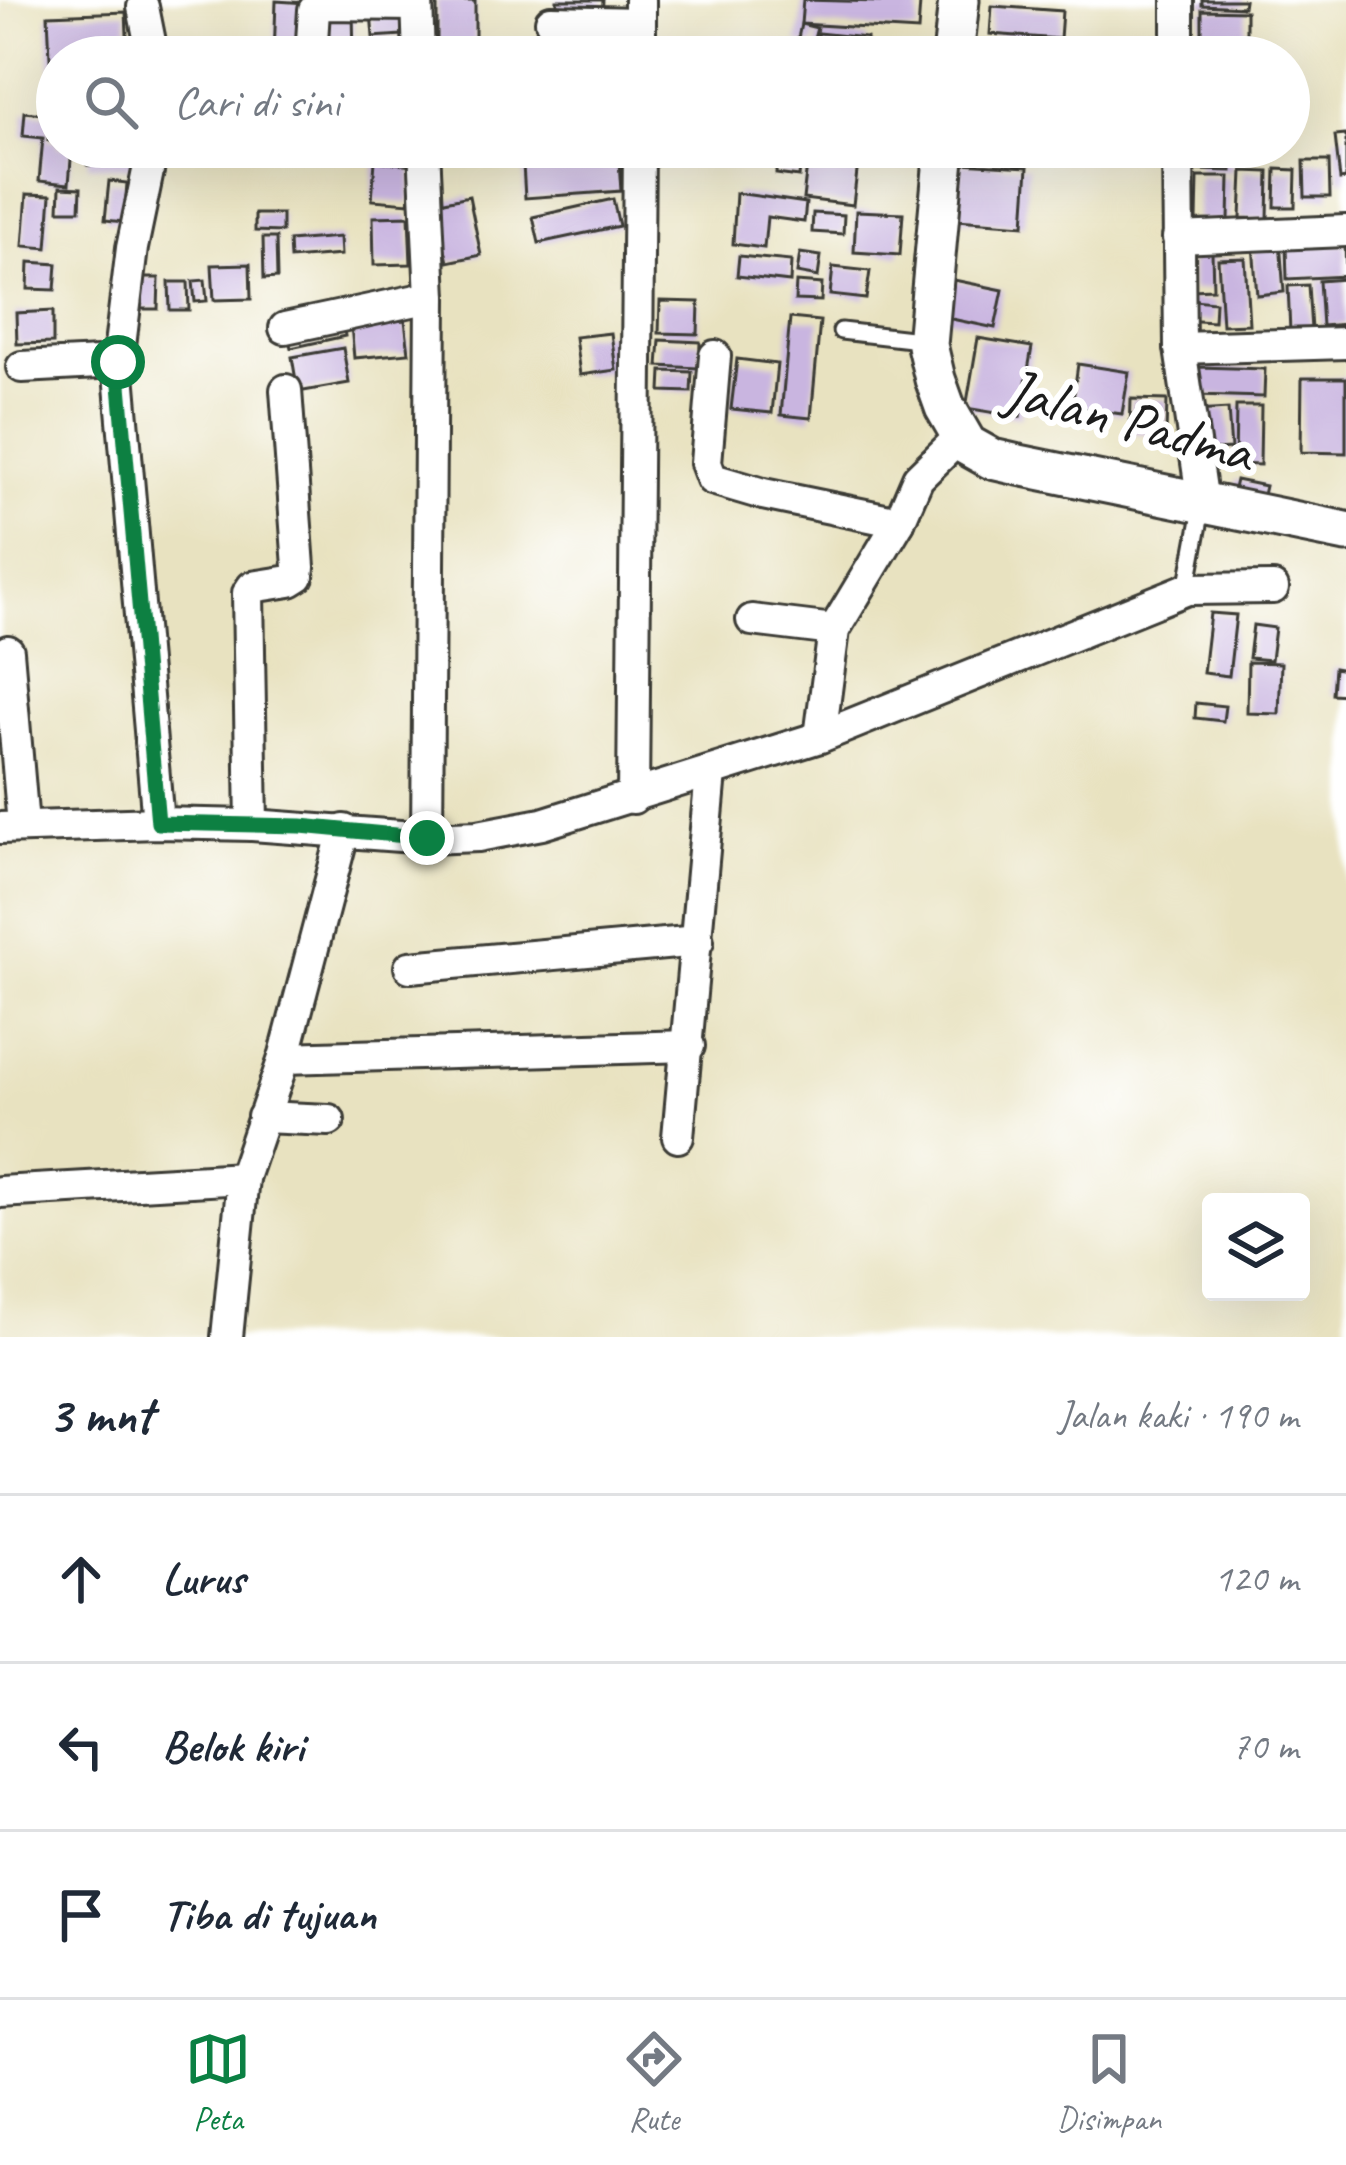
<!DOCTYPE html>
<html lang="id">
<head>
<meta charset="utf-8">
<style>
	body { margin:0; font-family:Caveat,sans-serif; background:#f2f2f3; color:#1f2937 }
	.controls { position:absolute; right:36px; bottom:36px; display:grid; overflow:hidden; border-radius:12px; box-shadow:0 12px 48px #0002 }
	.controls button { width:108px; height:108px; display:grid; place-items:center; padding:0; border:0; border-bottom:3px solid #e0e1e3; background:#fff; color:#1f2937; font:60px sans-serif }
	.stop { position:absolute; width:36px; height:36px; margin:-27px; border:9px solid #0b8043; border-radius:50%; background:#fff }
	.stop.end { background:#0b8043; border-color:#fff; box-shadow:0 3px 12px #0008 }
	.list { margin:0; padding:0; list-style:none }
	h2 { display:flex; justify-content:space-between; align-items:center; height:156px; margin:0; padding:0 48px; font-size:51px }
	h2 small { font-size:39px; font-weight:400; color:#747a83 }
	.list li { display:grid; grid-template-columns:78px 1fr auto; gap:36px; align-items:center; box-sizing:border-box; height:168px; padding:0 48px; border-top:3px solid #e0e1e3 }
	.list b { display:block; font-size:45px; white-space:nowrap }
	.list em { font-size:39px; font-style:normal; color:#747a83 }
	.icon { flex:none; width:66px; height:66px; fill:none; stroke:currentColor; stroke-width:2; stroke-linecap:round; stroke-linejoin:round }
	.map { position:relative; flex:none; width:1346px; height:1337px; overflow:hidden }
	.search { position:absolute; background:#fff; box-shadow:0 12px 48px #0002; left:36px; right:36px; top:36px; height:132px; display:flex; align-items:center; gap:30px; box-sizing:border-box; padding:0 42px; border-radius:66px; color:#747a83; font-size:45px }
	.sheet { height:660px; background:#fff }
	nav { display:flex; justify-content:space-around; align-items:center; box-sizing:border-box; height:168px; border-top:3px solid #e0e1e3; background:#fff; font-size:33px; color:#747a83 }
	nav a { display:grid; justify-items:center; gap:6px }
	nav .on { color:#0b8043 }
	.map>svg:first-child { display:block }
	.building { fill:#c9b5e0 }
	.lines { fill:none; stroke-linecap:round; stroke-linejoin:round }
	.service-casing { stroke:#3b3a35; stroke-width:21 }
	.minor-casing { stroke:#3b3a35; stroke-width:36 }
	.tertiary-casing { stroke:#3b3a35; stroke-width:45 }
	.service { stroke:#fff; stroke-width:15 }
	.minor { stroke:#fff; stroke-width:30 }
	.tertiary { stroke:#fff; stroke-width:39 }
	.route { stroke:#0b8043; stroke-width:15 }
	.labels { text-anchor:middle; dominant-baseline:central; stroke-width:12; stroke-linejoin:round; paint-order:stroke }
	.street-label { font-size:60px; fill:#1c1c1c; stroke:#fff }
</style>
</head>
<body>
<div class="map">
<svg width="1346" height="1337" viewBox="0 0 1346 1337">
	<rect width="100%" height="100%" fill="#fff"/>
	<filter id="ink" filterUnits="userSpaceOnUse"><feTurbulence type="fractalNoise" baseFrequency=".00833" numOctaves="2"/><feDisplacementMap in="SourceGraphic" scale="24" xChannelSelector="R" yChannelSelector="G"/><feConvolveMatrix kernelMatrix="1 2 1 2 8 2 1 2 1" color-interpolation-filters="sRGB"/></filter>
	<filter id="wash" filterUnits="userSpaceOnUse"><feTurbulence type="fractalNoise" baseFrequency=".004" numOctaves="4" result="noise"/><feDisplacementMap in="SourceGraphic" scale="48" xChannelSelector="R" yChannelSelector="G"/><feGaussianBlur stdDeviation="2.7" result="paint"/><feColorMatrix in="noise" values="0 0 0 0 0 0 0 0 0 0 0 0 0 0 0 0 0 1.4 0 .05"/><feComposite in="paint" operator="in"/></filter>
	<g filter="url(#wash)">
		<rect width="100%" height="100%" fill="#e8e2c0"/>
		<g id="blocks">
			<!-- building -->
			<g class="building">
				<polygon points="557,0 603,0 602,16 557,14"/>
				<polygon points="803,0 920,3 918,31 801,24"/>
				<polygon points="1202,0 1244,0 1243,7 1202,5"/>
				<polygon points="276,1 306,3 304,57 274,57"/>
				<rect x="437" y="1" width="38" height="50"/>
				<polygon points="992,6 1062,11 1060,39 990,34"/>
				<polygon points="401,10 402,35 373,37 371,12"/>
				<polygon points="1202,10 1246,11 1246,35 1202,34"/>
				<polygon points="126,12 128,57 57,57 57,80 51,80 48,15"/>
				<polygon points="327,12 353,12 354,57 328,57"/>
				<polygon points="801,24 817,28 812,46 797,43"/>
				<polygon points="818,33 867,38 866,57 816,53"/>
				<polygon points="987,41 1065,46 1064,57 986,57"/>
				<polygon points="1245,44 1245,57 1200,57 1200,45"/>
				<polygon points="397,45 397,57 371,57 371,46"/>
				<polygon points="25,112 51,115 48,140 57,140 57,147 72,147 69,184 39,181 43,138 23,136"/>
				<polygon points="1346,135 1346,179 1340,180 1335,136"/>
				<polygon points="89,147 136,147 135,168 88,165"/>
				<polygon points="522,147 618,147 621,191 525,198"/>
				<polygon points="778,147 802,147 799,177 776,174"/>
				<polygon points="878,147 910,147 909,158 877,155"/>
				<polygon points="975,147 1006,147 1005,159 974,156"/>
				<polygon points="1199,147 1232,147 1232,171 1198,170"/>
				<polygon points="808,156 858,163 853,205 803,199"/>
				<polygon points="375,161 413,165 409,203 372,200"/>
				<polygon points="1304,161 1329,161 1330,197 1305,197"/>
				<polygon points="961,163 1028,167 1024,225 957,220"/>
				<polygon points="1276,169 1296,170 1295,207 1275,207"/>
				<polygon points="1243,171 1269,172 1268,219 1241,218"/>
				<polygon points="1198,177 1230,177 1229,221 1197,220"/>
				<polygon points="109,181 127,183 124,222 105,220"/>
				<polygon points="60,187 81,188 80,210 59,210"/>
				<polygon points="736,193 806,203 804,222 767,217 764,248 733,244"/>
				<polygon points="27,194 51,195 47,248 23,246"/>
				<polygon points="469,196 481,255 448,262 435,203"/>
				<polygon points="613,199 619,226 539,243 533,217"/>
				<polygon points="856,211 903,213 900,255 854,252"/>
				<polygon points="813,213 844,215 843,234 812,232"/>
				<polygon points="255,214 282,214 282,232 255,231"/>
				<polygon points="409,216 411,264 374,265 373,217"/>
				<polygon points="340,237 341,255 290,259 289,241"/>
				<polygon points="263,238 276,238 277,278 264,279"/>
				<polygon points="1280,242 1284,292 1257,295 1253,245"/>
				<polygon points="1345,244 1346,276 1287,279 1286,246"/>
				<polygon points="1191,252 1212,252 1213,289 1192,290"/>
				<polygon points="800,253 821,256 818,277 797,273"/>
				<polygon points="739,256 791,261 790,282 737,276"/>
				<polygon points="1245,258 1249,324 1222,325 1218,259"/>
				<polygon points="29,262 57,264 55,290 28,289"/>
				<polygon points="250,264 251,299 214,300 212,265"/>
				<polygon points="833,267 870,271 866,299 830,295"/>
				<polygon points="140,278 159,278 158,309 139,309"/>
				<polygon points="1345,279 1346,324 1322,326 1319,281"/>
				<polygon points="205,280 207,301 195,302 193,281"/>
				<polygon points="954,280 1003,290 995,328 947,318"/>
				<polygon points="169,282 188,282 189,310 170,310"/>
				<polygon points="796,282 822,284 821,301 795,300"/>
				<polygon points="1308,285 1311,330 1290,332 1288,286"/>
				<polygon points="1183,299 1215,302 1214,322 1181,320"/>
				<polygon points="660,301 699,302 698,334 659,333"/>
				<polygon points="53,311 53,343 17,344 16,313"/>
				<polygon points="790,318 820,321 811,418 781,415"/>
				<polygon points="405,320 409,353 354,358 351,325"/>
				<polygon points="343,323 345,336 291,348 288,335"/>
				<polygon points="611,333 616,370 580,375 575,337"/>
				<polygon points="978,338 1032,347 1020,417 966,408"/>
				<polygon points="660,340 700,342 699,368 658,366"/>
				<polygon points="343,348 349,383 298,392 292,357"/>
				<polygon points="737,359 777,364 772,413 731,409"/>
				<polygon points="1078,364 1129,372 1122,414 1072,407"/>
				<polygon points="1198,367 1265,369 1264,397 1197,395"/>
				<polygon points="662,371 692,372 691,392 661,391"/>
				<polygon points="1302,378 1346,378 1346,453 1301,452"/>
				<polygon points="1131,399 1167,400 1166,434 1130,433"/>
				<polygon points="1236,406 1261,406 1260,465 1235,464"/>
				<polygon points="1228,409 1231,449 1199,451 1196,411"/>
				<polygon points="1236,480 1265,486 1262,499 1233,493"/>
				<polygon points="1210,613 1236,615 1229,676 1203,673"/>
				<polygon points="1253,625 1275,628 1271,660 1249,658"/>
				<polygon points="1248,662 1281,663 1279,714 1247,713"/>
				<polygon points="1334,668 1346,670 1346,695 1332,694"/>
				<polygon points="1196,703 1225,706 1223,721 1195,718"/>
			</g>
		</g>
	</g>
	<g filter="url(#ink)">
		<use href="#blocks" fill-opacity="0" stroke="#3b3a35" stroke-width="3"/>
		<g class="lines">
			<defs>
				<g id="service">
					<polyline points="50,95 57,96"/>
					<polyline points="841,331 928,341"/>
					<polyline points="1187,589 1203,503"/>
				</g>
				<g id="minor">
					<polyline points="417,0 419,57"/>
					<polyline points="1178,0 1178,57"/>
					<polyline points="143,7 153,57"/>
					<polyline points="551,21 640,23"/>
					<polyline points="311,57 314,10 322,4 417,5"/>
					<polyline points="640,57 640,0"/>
					<polyline points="153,147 132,248 118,362 158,823"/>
					<polyline points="424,147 431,297 427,838"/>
					<polyline points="1178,147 1180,348 1203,503"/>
					<polyline points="1178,238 1346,231"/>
					<polyline points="285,328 431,297"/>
					<polyline points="1180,348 1346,343"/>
					<polyline points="715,356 706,463 712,479 763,494 899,522"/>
					<polyline points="22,367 118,362"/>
					<polyline points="752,620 834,630"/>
					<polyline points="8,651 23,825"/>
					<polyline points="820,737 834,630 899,522 918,478 961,436"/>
					<polyline points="633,798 639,147"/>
					<polyline points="252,825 248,593 252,587 290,581 298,576 299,567 286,390"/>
					<polyline points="0,828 158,823 252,825 427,838 478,836 542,824 820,737 1187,589 1273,588"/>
					<polyline points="410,967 698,941"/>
					<polyline points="284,1058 689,1046"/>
					<polyline points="263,1117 329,1120"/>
					<polyline points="678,1137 711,773"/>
					<polyline points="0,1192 243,1178"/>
					<polyline points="227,1337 243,1178 284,1058 344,830"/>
				</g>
				<g id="tertiary">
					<polyline points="953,57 959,0"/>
					<polyline points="945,147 927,345 935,379 945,407 967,445 992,459 1014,464 1346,532"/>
				</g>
			</defs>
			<!-- service casing -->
			<use href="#service" class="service-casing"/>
			<!-- minor casing -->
			<use href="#minor" class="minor-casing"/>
			<!-- tertiary casing -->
			<use href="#tertiary" class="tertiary-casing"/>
			<!-- service -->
			<use href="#service" class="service"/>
			<!-- minor -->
			<use href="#minor" class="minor"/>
			<!-- tertiary -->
			<use href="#tertiary" class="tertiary"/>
		</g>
	</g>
	<g class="lines" filter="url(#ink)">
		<!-- route -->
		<polyline class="route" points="118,362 158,823 301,826 427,838"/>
	</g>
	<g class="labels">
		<!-- street labels -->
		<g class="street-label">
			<text transform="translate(1129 420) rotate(15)">Jalan Padma</text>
		</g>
	</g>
</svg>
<div class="controls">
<button><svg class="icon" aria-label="layers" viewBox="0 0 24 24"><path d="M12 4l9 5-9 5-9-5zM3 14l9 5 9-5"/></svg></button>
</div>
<div class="stop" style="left:118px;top:362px"></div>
<div class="stop end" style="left:427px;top:838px"></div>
<div class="search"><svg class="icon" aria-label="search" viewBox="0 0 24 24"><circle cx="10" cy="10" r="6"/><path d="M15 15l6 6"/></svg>Cari di sini</div>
</div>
<section class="sheet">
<h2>3 mnt<small>Jalan kaki · 190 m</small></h2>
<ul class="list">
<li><svg class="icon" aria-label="ahead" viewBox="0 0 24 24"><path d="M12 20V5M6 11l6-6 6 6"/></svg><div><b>Lurus</b></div><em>120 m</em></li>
<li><svg class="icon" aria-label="left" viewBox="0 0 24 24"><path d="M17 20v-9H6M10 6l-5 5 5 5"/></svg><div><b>Belok kiri</b></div><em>70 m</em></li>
<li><svg class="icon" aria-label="arrive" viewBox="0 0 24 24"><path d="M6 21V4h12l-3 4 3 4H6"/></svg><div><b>Tiba di tujuan</b></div></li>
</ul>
</section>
<nav>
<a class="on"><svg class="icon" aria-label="map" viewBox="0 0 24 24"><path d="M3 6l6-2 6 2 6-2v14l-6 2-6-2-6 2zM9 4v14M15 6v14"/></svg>Peta</a>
<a><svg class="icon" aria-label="directions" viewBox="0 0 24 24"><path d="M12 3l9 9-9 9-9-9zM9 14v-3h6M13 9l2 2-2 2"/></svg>Rute</a>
<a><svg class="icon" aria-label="saved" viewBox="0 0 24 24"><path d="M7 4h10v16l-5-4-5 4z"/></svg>Disimpan</a>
</nav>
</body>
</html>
